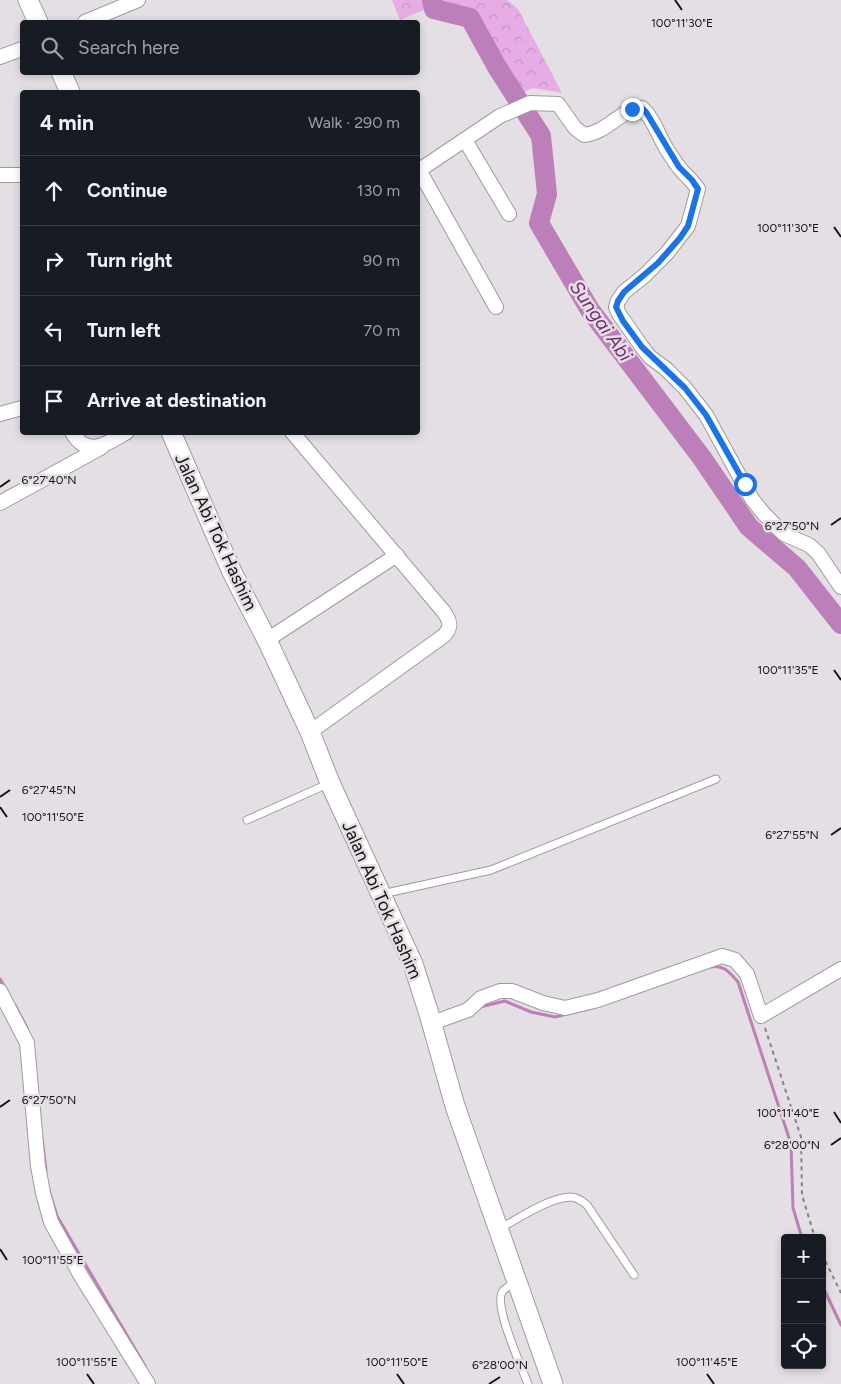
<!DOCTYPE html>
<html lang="en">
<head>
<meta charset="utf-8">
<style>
	body { margin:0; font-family:Figtree,sans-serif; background:#20242c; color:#f1f3f6 }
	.controls { position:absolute; right:15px; bottom:15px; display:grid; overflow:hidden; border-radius:5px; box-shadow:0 2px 8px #0003 }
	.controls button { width:45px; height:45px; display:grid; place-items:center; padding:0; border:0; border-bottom:1px solid #363941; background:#171b24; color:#f1f3f6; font:25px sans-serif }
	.stop { position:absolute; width:15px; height:15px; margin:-11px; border:4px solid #1a73e8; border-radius:50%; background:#fff }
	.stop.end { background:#1a73e8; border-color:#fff; box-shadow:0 1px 5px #0008 }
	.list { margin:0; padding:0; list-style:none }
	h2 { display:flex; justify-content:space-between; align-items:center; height:65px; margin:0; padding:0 20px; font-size:21px }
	h2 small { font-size:16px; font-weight:400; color:#9ea1a6 }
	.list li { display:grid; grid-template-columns:32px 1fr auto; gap:15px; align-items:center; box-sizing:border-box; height:70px; padding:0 20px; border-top:1px solid #363941 }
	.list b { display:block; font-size:19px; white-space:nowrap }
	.list em { font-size:16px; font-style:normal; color:#9ea1a6 }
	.icon { flex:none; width:28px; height:28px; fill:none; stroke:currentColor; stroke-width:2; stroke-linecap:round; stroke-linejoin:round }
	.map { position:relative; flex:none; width:841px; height:1384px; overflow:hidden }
	.search { position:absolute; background:#171b24; box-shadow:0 2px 8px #0003; left:20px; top:20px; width:400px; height:55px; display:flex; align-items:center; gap:12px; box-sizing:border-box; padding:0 18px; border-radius:5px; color:#9ea1a6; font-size:19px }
	.panel { position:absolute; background:#171b24; box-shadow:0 2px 8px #0003; left:20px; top:90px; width:400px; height:345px; border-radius:5px }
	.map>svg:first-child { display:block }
	.forest { fill:url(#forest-crowns) }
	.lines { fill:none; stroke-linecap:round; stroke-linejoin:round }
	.stream { stroke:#bd7fb9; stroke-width:3 }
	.river { stroke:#bd7fb9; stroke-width:20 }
	.lane-casing { stroke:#a09a9f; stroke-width:9 }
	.street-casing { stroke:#a09a9f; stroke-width:16 }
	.secondary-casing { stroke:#a09a9f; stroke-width:21 }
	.path { stroke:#848083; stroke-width:2; stroke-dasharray:4 4; stroke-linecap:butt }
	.lane { stroke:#fff; stroke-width:7 }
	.street { stroke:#fff; stroke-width:14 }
	.secondary { stroke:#fff; stroke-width:19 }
	.route { stroke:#1a73e8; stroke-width:6 }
	.ticks { fill:none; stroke:#161415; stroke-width:2 }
	.labels { text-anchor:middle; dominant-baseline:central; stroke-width:5; stroke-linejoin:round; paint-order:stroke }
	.street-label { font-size:18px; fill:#161415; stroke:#e4dfe4 }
	.water-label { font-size:19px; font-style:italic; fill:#762b74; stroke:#e4dfe4 }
	.ticks-label { font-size:12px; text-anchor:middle; fill:#161415; stroke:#e4dfe4; stroke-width:5; stroke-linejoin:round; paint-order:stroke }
</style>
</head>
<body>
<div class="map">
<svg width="841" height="1384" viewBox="0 0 841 1384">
	<defs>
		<pattern id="forest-crowns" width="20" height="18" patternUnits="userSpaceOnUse" patternTransform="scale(1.25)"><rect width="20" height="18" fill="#e8ace4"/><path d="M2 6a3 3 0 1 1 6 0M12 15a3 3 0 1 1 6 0" fill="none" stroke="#c693c3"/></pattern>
	</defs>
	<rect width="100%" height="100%" fill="#e4dfe4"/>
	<!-- forest -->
	<polygon class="forest" points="392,0 507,0 518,9 562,93 533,88 516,95 463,20 424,10 400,20"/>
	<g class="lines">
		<!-- stream -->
		<g class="stream">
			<path d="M710 967C724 964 730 973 738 982L791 1144 793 1208 802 1238"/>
			<polyline points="0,979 6,989"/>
			<polyline points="15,1005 27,1028"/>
			<polyline points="480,1007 505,1001 531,1012 555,1017 596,1007"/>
			<polyline points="42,1138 46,1171"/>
			<polyline points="48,1187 57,1216 145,1366"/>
			<polyline points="822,1285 841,1325"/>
		</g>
		<!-- river -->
		<polyline class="river" points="432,0 434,9 470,18 497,67 541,136 547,194 539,223 590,310 702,458 749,527 797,568 841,624"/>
		<defs>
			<g id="lane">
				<polyline points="247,820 330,783"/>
				<polyline points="382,894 491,870 716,779"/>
				<path d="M499 1229C518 1219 548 1198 570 1197 577 1197 582 1201 587 1205L634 1275"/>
				<path d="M516 1282C512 1285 506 1287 503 1291 492 1303 522 1368 528 1384"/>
			</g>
			<g id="street">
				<polyline points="85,22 138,0"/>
				<polyline points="0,57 22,49"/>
				<polyline points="465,140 509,214"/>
				<polyline points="419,170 496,307"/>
				<path d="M418 171 500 116 530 103 558 104 575 128 584 135C607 133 622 108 642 108 654 119 658 135 666 148 671 156 676 164 682 171 688 177 693 182 698 189L688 226 667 253 644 276 624 292 618 301 616 307 619 314 642 347 650 357 666 369 685 388 706 415 752 499 764 514 784 534 809 545 818 553 841 587"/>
				<polyline points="0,175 22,175"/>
				<polyline points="0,414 22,408"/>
				<path d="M72 432C87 459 108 443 127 432"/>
				<path d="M292 432 444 612C451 622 452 629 442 637L310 732"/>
				<polyline points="0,503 102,447"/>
				<polyline points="267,640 397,555"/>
				<polyline points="0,991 27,1043 38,1166 43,1193 51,1222 81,1276 148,1384"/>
				<polyline points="432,1023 468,1010 481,998 500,991 512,991 543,1003 565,1008 598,1000 722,956 735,960 747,974 761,1016 841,969"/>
			</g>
			<g id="secondary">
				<polyline points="28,0 38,22"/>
				<polyline points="61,72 70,92"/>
				<polyline points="171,432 232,572 267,640 310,732 330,783 413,964 429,1014 455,1106 553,1384"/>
			</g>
		</defs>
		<!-- lane casing -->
		<use href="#lane" class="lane-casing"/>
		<!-- street casing -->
		<use href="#street" class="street-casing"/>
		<!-- secondary casing -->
		<use href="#secondary" class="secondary-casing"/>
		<!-- path -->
		<g class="path">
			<polyline points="765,1028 801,1137 802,1195 815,1238"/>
			<polyline points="822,1254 841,1293"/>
		</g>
		<!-- lane -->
		<use href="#lane" class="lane"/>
		<!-- street -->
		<use href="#street" class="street"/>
		<!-- secondary -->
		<use href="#secondary" class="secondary"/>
	</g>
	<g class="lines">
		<!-- route -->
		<polyline class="route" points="632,109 642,108 646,112 679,167 692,180 698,189 688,226 680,238 658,263 624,292 618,301 616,307 623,321 642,347 685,388 706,415 745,484"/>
	</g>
	<!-- ticks -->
	<path class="ticks" d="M675 0 682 10M834 227 841 237M0 487 10 480M831 525 841 518M834 670 841 680M0 797 10 790M0 807 7 817M831 835 841 828M0 1107 10 1100M834 1112 841 1123M831 1145 841 1138M0 1249 7 1260M87 1374 94 1384M397 1374 404 1384M707 1374 714 1384M489 1384 500 1377"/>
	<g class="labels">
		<!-- street labels -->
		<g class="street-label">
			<text transform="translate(216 532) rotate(65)">Jalan Abi Tok Hashim</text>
			<text transform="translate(382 900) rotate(66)">Jalan Abi Tok Hashim</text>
		</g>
		<!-- water labels -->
		<g class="water-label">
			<text transform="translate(601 321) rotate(55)">Sungai Abi</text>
		</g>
	</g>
	<g class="ticks-label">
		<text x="682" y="27">100°11'30"E</text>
		<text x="788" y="232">100°11'30"E</text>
		<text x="49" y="484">6°27'40"N</text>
		<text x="792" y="530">6°27'50"N</text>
		<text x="788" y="674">100°11'35"E</text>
		<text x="49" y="794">6°27'45"N</text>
		<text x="53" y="821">100°11'50"E</text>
		<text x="792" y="839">6°27'55"N</text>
		<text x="49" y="1104">6°27'50"N</text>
		<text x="788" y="1117">100°11'40"E</text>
		<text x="792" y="1149">6°28'00"N</text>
		<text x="53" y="1264">100°11'55"E</text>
		<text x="87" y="1366">100°11'55"E</text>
		<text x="397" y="1366">100°11'50"E</text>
		<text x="707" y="1366">100°11'45"E</text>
		<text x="500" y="1369">6°28'00"N</text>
	</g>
</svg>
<div class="controls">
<button>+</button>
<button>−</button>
<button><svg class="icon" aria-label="locate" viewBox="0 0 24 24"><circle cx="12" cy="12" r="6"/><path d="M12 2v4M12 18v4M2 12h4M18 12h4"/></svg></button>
</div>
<div class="stop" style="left:745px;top:484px"></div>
<div class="stop end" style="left:632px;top:109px"></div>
<div class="search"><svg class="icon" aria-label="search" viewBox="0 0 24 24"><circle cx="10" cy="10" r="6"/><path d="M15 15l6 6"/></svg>Search here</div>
<section class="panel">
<h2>4 min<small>Walk · 290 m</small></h2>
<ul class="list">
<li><svg class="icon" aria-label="ahead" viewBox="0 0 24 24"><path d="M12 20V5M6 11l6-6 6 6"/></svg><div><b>Continue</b></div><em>130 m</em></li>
<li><svg class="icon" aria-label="right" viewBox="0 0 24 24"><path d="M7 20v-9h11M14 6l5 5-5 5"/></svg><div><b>Turn right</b></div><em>90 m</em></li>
<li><svg class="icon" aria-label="left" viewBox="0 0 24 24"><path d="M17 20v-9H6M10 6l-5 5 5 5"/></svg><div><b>Turn left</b></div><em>70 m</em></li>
<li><svg class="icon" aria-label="arrive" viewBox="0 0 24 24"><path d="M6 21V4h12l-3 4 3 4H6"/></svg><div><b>Arrive at destination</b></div></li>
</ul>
</section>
</div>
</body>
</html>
